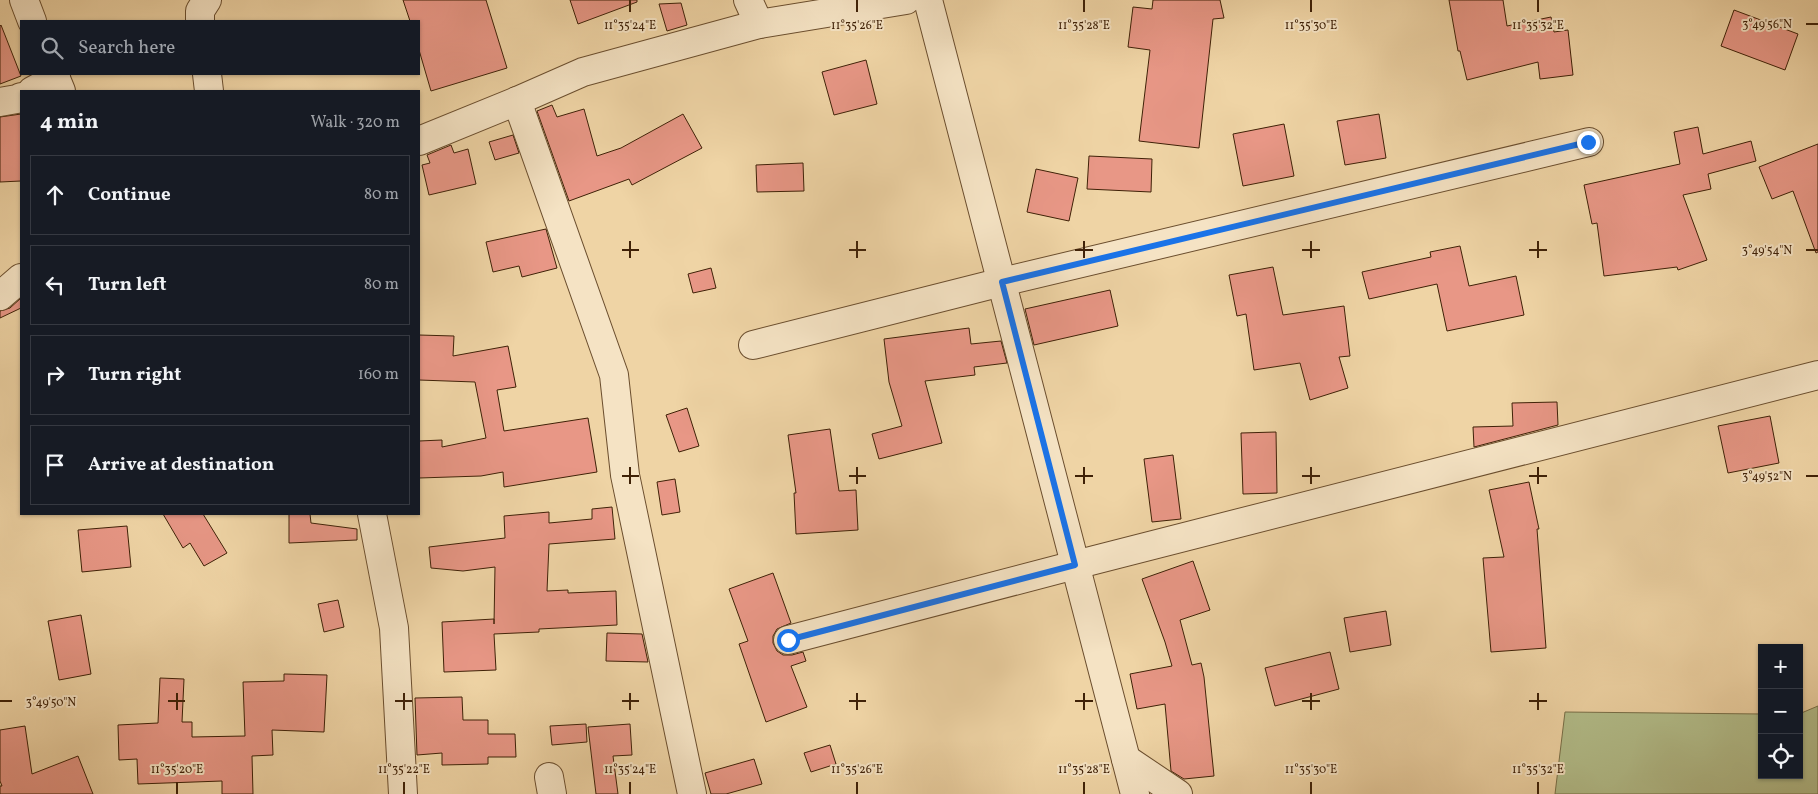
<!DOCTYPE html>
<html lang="en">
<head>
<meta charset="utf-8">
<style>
	body { margin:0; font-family:Vollkorn,serif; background:#242831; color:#f1f3f6 }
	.controls { position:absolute; right:15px; bottom:15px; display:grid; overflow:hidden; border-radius:0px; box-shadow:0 1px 4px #0004 }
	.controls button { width:45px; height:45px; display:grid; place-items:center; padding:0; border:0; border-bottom:1px solid #363941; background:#171b24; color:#f1f3f6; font:25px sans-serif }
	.stop { position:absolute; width:15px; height:15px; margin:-11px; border:4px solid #1a73e8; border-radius:50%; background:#fff }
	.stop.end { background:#1a73e8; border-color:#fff; box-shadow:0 1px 5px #0008 }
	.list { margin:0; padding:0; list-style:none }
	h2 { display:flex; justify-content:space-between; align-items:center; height:65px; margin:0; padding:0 20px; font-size:21px }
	h2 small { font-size:16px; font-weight:400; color:#9ea1a6 }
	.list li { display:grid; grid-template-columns:32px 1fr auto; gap:15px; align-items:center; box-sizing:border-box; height:80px; margin:0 10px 10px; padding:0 10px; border:1px solid #363941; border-radius:0px }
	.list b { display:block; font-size:19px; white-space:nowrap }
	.list em { font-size:16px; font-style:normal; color:#9ea1a6 }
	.icon { flex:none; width:28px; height:28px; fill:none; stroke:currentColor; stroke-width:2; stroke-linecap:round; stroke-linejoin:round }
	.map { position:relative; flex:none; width:1818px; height:794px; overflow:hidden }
	.search { position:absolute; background:#171b24; box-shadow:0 1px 4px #0004; left:20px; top:20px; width:400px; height:55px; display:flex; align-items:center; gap:12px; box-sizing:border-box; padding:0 18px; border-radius:0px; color:#9ea1a6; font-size:19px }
	.panel { position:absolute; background:#171b24; box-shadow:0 1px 4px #0004; left:20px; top:90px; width:400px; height:425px; border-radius:0px }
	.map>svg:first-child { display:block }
	.green { fill:#b3be8b; stroke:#797049 }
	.building { fill:#e89786; stroke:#3f2107 }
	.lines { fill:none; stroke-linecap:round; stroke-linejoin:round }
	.minor-casing { stroke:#6b4e2e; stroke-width:30 }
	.tertiary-casing { stroke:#6b4e2e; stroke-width:30 }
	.minor { stroke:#f5e3c4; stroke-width:28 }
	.tertiary { stroke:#f5e3c4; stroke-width:28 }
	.route { stroke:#1a73e8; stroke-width:6 }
	.ticks { fill:none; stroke:#3f2107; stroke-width:2 }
	.ticks-label { font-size:12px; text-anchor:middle; fill:#3f2107; stroke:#f5e3c4; stroke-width:4; stroke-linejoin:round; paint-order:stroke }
</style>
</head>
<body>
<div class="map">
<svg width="1818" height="794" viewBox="0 0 1818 794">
	<rect width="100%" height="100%" fill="#efd4a5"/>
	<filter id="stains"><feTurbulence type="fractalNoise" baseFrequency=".004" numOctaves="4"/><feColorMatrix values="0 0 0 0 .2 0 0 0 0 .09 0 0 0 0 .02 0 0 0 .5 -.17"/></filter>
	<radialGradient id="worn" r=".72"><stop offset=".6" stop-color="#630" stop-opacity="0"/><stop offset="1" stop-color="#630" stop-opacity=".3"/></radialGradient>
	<!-- green -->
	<polygon class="green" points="1818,706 1818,794 1555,794 1565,712 1762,714 1762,775 1799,775 1799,714"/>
	<!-- building -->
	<g class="building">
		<polygon points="403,0 486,0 507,68 431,91 419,50 419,21 410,21"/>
		<polygon points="570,0 637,0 637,2 578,24"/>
		<polygon points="1153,0 1220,0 1224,18 1213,19 1199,148 1139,141 1150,50 1128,47 1133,7 1152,9"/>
		<polygon points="1449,0 1503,0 1507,26 1551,17 1554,32 1568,30 1573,75 1540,79 1538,62 1467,80 1460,51 1458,51"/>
		<polygon points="681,3 687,25 667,31 659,4"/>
		<polygon points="1734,10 1798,34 1785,70 1721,46"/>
		<polygon points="1,25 21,76 0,84 0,26"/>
		<polygon points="866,60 877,104 834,115 822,72"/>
		<polygon points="552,105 557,117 584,109 597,156 621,148 683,114 702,148 632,185 629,179 569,201 537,111"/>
		<polygon points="21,114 21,181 0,182 0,117"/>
		<polygon points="1379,114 1386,158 1345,165 1337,121"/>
		<polygon points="1284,124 1294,176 1243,186 1233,134"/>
		<polygon points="1698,127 1703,154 1751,141 1756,161 1708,174 1711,189 1683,195 1707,260 1678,270 1677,267 1604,276 1597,223 1592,224 1584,185 1680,164 1674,132"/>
		<polygon points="513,135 519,153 495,160 489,142"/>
		<polygon points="1818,144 1818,252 1816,253 1793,191 1772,199 1759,167"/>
		<polygon points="451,145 454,153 468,149 476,184 429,195 422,165 430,163 427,155"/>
		<polygon points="1089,156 1152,159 1151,192 1087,189"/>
		<polygon points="803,163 804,191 757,192 756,165"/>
		<polygon points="1036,169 1078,178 1069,221 1027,212"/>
		<polygon points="546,229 557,268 522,277 519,266 493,272 486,242"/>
		<polygon points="1460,246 1469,286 1516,276 1524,315 1447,331 1437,284 1369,299 1362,272 1431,257 1430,252"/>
		<polygon points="1273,267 1283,315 1344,306 1350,356 1339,357 1348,388 1310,400 1300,363 1254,370 1246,314 1237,316 1229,275"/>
		<polygon points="711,268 716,288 693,293 688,274"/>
		<polygon points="1110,290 1118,326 1034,345 1025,309"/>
		<polygon points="21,298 21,308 0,318 0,311 10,308"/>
		<polygon points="969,328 971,344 1001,341 1007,363 974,367 975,375 925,381 942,443 879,459 872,434 902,426 889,382 884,339"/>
		<polygon points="419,335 454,336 453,356 508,346 516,387 497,390 504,431 588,418 597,472 504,487 503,472 481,476 419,478 419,441 442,440 442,447 486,438 475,382 419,380"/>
		<polygon points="1557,402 1558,425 1474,447 1473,427 1513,426 1512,403"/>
		<polygon points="687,408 699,446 679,452 666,415"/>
		<polygon points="1770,416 1779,463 1728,473 1718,426"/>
		<polygon points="830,429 839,491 856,490 858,530 796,534 794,493 796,493 788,435"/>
		<polygon points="1276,432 1277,493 1243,494 1241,433"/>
		<polygon points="1173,455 1181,519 1152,522 1144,459"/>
		<polygon points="675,479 680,512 662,515 657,482"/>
		<polygon points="1529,482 1539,529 1537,529 1546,648 1491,652 1483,558 1504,557 1489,490"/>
		<polygon points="612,507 615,539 549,544 547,591 568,590 568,593 616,591 617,625 539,629 539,632 494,634 496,670 444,672 442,622 494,619 494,624 495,567 463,571 431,568 429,547 505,538 504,516 549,512 549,523 592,519 592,509"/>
		<polygon points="163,514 203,514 227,553 204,566 190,543 183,548"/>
		<polygon points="289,514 310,514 311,523 357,529 357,540 289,543"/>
		<polygon points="127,526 131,567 82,572 78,530"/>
		<polygon points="1193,561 1210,610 1180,620 1192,665 1201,663 1204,677 1214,776 1184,779 1171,771 1165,704 1137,709 1130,674 1172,666 1165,642 1142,579"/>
		<polygon points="773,573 791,623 777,629 773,636 773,643 777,651 783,655 792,655 803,652 806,661 791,666 807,707 766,722 739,644 748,641 729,589"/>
		<polygon points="338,600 344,627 324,632 318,604"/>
		<polygon points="1386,611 1391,645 1350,652 1344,618"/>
		<polygon points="81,615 91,674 59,680 48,621"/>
		<polygon points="607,633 642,634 648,662 606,661"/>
		<polygon points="1330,652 1339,689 1275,706 1265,668"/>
		<polygon points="284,674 327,675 324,732 272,730 273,755 252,756 253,794 222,794 222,781 138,784 137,759 119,760 118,725 158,723 160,678 184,679 182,722 192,722 192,737 245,736 243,682 284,681"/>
		<polygon points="462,697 463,720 488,720 488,734 515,734 516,757 488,757 488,764 442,765 442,753 417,755 415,698"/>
		<polygon points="586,724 587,742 552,745 550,726"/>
		<polygon points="630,724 632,755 613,756 618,794 596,794 588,727"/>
		<polygon points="25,726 32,774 78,756 93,794 0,794 0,786 2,786 0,781 0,730"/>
		<polygon points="830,745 836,764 811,772 804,753"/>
		<polygon points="754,759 762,784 726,794 711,794 705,773"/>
	</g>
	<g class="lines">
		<defs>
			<g id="minor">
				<polyline points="748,0 759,24"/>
				<polyline points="928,0 1135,794"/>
				<polyline points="200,21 200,11 207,0"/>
				<polyline points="207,74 209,91"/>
				<polyline points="32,91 56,78"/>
				<polyline points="517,101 614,375 625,475 692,794"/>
				<polyline points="0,102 17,99 21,97"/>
				<polyline points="0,296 21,278"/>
				<polyline points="753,345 1002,282 1589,142"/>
				<polyline points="372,514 394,628 403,794"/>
				<polyline points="788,640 1075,565 1818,375"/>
				<polyline points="1126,759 1178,794"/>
				<polyline points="549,777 552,794"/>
			</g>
			<g id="tertiary">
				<polyline points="24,0 32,21"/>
				<polyline points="54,74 61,91"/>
				<polyline points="419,141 517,101 583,72 759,24 906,0"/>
			</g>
		</defs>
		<!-- minor casing -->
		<use href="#minor" class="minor-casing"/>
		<!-- tertiary casing -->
		<use href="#tertiary" class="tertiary-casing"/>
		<!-- minor -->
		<use href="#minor" class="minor"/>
		<!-- tertiary -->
		<use href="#tertiary" class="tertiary"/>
	</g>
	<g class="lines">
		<!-- route -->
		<polyline class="route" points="788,640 1075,565 1002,282 1588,142"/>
	</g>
	<!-- ticks -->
	<path class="ticks" d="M630 0V12M857 0V12M1084 0V12M1311 0V12M1538 0V12M1806 24H1818M630 241V258M857 241V258M1084 241V258M1311 241V258M1538 241V258M622 250H639M849 250H866M1075 250H1093M1302 250H1320M1529 250H1547M1806 250H1818M630 467V484M857 467V484M1084 467V484M1311 467V484M1538 467V484M622 476H639M849 476H866M1075 476H1093M1302 476H1320M1529 476H1547M1806 476H1818M177 693V710M404 693V710M630 693V710M857 693V710M1084 693V710M1311 693V710M1538 693V710M0 701H12M168 701H185M395 701H412M622 701H639M849 701H866M1075 701H1093M1302 701H1320M1529 701H1547M177 782V794M404 782V794M630 782V794M857 782V794M1084 782V794M1311 782V794M1538 782V794"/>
	<g class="ticks-label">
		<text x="1767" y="28">3°49'56"N</text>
		<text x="630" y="29">11°35'24"E</text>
		<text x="857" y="29">11°35'26"E</text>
		<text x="1084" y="29">11°35'28"E</text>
		<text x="1311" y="29">11°35'30"E</text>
		<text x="1538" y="29">11°35'32"E</text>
		<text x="1767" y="254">3°49'54"N</text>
		<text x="1767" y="480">3°49'52"N</text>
		<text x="51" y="706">3°49'50"N</text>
		<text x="177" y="773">11°35'20"E</text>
		<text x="404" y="773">11°35'22"E</text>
		<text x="630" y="773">11°35'24"E</text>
		<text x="857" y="773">11°35'26"E</text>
		<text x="1084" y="773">11°35'28"E</text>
		<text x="1311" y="773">11°35'30"E</text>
		<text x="1538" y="773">11°35'32"E</text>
	</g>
	<rect width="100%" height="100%" filter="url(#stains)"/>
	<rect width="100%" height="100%" fill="url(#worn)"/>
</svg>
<div class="controls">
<button>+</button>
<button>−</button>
<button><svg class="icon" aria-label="locate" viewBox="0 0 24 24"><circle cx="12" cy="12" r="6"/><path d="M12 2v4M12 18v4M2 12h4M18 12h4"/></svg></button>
</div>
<div class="stop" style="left:788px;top:640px"></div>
<div class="stop end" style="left:1588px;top:142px"></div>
<div class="search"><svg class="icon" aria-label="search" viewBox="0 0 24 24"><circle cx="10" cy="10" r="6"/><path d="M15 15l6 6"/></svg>Search here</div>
<section class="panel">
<h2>4 min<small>Walk · 320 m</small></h2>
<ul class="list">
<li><svg class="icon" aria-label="ahead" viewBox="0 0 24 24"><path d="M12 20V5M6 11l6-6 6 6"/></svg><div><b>Continue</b></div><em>80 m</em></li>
<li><svg class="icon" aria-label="left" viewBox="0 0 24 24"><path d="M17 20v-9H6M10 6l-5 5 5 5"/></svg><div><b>Turn left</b></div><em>80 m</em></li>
<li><svg class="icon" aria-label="right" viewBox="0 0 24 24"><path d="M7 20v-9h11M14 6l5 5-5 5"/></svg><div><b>Turn right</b></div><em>160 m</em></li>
<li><svg class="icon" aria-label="arrive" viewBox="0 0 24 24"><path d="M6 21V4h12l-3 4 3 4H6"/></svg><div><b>Arrive at destination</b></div></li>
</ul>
</section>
</div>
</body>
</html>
